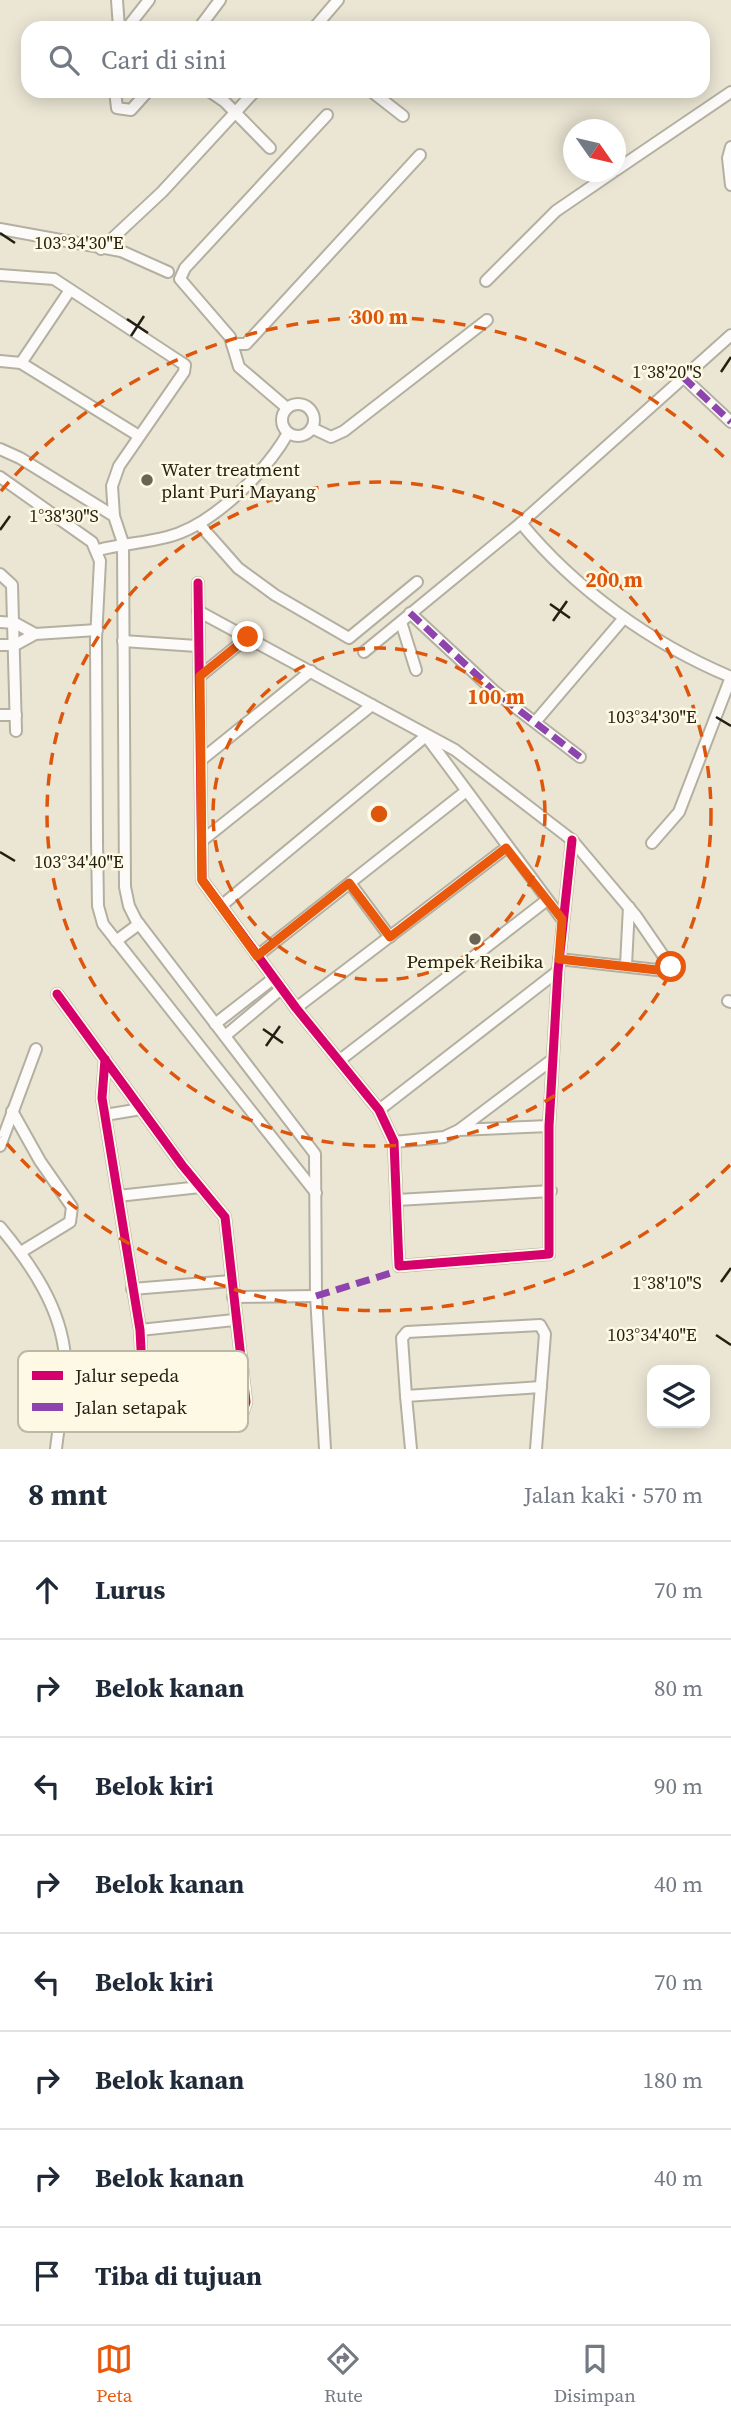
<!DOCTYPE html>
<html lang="id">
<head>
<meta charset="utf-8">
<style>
	body { margin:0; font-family:"Source Serif 4",serif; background:#f6f6f7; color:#1f2937 }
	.controls { position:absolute; right:21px; bottom:21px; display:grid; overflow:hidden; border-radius:14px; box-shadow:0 4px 18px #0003 }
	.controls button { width:63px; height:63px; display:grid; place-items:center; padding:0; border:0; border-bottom:2px solid #e0e1e3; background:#fff; color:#1f2937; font:35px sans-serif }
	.compass { position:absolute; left:563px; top:119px; width:63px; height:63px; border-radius:50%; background:#fff; box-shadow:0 4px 18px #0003; rotate:124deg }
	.stop { position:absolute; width:21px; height:21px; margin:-16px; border:5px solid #ea580c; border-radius:50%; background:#fff }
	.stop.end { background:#ea580c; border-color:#fff; box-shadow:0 2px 7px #0008 }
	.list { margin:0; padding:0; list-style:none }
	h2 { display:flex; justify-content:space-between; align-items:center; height:91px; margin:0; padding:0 28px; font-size:30px }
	h2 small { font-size:23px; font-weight:400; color:#747a83 }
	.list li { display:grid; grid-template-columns:46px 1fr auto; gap:21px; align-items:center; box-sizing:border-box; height:98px; padding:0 28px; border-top:2px solid #e0e1e3 }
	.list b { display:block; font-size:26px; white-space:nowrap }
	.list em { font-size:23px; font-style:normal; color:#747a83 }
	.icon { flex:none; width:38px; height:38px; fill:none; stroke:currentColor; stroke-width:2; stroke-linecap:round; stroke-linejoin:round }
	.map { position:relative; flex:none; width:731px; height:1449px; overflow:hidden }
	.search { position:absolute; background:#fff; box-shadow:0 4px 18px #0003; left:21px; right:21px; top:21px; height:77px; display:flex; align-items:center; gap:18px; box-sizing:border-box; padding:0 24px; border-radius:21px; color:#747a83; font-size:26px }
	.sheet { height:875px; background:#fff }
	nav { display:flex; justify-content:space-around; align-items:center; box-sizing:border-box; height:98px; border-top:2px solid #e0e1e3; background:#fff; font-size:19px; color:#747a83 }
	nav a { display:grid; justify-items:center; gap:4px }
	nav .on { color:#ea580c }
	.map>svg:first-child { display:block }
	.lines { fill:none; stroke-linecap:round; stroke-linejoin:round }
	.street-casing { stroke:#b3b0a1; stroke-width:14 }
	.street { stroke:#fcfbf9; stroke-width:10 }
	.quiet { stroke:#8e44ad; stroke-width:7; stroke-dasharray:14 7; stroke-linecap:butt }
	.cycleway-casing { stroke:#fef9e5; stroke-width:13 }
	.cycleway { stroke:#d6006c; stroke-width:9 }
	.route { stroke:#ea580c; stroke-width:9 }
	.ticks { fill:none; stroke:#221f13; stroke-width:2.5 }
	.ring { fill:none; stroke:#de560c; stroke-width:3.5; stroke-dasharray:12 9 }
	.poi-dot { fill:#686557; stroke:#fef9e5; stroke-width:2.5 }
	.labels { text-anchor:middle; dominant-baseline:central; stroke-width:5; stroke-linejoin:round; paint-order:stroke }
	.poi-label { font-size:19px; fill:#221f13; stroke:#fef9e5; text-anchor:start }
	.key { fill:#fef9e5; stroke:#bcb8a6; stroke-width:2 }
	.key-label { font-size:19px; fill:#221f13 }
	.ticks-label { font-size:18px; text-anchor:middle; fill:#221f13; stroke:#fef9e5; stroke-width:5; stroke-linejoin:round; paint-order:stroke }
	.centre { fill:#de560c; stroke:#fef9e5; stroke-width:3.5 }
	.ring-label { font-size:21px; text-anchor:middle; font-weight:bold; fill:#de560c; stroke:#fef9e5; stroke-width:5; stroke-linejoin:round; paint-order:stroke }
</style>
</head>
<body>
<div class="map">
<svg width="731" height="1449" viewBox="0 0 731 1449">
	<rect width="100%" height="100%" fill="#ebe6d4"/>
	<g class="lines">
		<defs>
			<g id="street">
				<polyline points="117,0 119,28"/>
				<polyline points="127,28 149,0"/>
				<polyline points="199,28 220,0"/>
				<polyline points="314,28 338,0"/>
				<polyline points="115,91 117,108 131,110 148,91"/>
				<polyline points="209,91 225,102 270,148"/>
				<polyline points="371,91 403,116"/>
				<polyline points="731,147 728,158 731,185"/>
				<polyline points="616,170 731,92"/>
				<polyline points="0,229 121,251 168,272"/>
				<polyline points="101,249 162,192 255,91"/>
				<polyline points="0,275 54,279 185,365 184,372 119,466 112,486 114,516"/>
				<polyline points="486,281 556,211 613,172"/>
				<polyline points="232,344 246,344 420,155"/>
				<polyline points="0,361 21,363 139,436"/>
				<polyline points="21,363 70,290"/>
				<polyline points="683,377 731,422"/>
				<circle cx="298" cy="420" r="16"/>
				<polyline points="287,408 239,367 230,337 180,279 185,268 327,115"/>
				<polyline points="312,428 331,437 344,431 487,320"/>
				<polyline points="0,449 20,458 114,516 123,543 125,887 129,906 136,920 315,1154 316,1296 325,1449"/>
				<polyline points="0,477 92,542 100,561 96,639 97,841 98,906 103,924 316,1193"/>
				<path d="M521 523C575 589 652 644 731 677"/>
				<polyline points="200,525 238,568 275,595 349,638 417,582"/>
				<path d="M98 550C121 544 144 543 167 537 212 526 266 472 288 433"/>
				<polyline points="0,574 12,585 16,731"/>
				<polyline points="198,583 202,880 296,1008 379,1110 394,1142 399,1266 549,1254 549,1126 558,971 572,840"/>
				<polyline points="198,611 455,750 572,840 636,916 671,967 666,971 559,959"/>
				<polyline points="410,613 494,691 580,757"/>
				<polyline points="0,622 15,623 35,634"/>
				<polyline points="401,622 416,670"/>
				<polyline points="123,641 197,646"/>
				<polyline points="0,645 15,645 35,634 97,630"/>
				<polyline points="364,652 521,523 731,335"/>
				<polyline points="200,676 248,637"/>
				<polyline points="0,715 16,715"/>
				<polyline points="536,721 624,618"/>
				<polyline points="201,760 311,671"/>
				<polyline points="203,840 372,705"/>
				<polyline points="652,843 679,812 731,677"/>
				<polyline points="350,883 390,937"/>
				<polyline points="221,906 426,736 562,919"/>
				<polyline points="116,941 139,924"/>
				<polyline points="257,956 465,792"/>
				<polyline points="626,965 629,907"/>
				<polyline points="57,994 182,1165 225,1217 246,1402 241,1417 235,1421 139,1421 143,1387 140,1330 102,1098 105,1059"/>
				<polyline points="728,1001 731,1002"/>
				<polyline points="296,1008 506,848"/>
				<polyline points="215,1024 274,978"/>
				<polyline points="225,1036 281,989"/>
				<polyline points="340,1060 547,900"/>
				<polyline points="379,1110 558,971"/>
				<polyline points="12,1111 40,1161 72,1207 70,1222 21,1252"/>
				<polyline points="105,1115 141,1109"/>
				<polyline points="459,1130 553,1059"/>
				<polyline points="394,1142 444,1137 459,1130 549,1126"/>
				<polyline points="0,1146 36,1049"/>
				<polyline points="118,1196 200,1187"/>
				<polyline points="397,1200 551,1191"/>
				<path d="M0 1227C30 1263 61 1307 65 1357 67 1386 59 1420 56 1449"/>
				<polyline points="132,1289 231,1281"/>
				<polyline points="233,1297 316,1296"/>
				<polyline points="140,1330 234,1320"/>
				<polyline points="406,1396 402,1338 407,1332 540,1325 545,1334 536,1449"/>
				<polyline points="411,1449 406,1396 541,1387"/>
			</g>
		</defs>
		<!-- street casing -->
		<use href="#street" class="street-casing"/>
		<!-- street -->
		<use href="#street" class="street"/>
		<!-- quiet -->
		<g class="quiet">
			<polyline points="683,377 731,422"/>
			<polyline points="410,613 494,691 580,757"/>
			<polyline points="316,1296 391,1273 399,1266"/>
		</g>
		<defs>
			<g id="cycleway">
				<polyline points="198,583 202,880 296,1008 379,1110 394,1142 399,1266 549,1254 549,1126 558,971 572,840"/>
				<polyline points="57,994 182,1165 225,1217 246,1402 241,1417 235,1421 139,1421 143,1387 140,1330 102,1098 105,1059"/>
			</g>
		</defs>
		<!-- cycleway casing -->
		<use href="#cycleway" class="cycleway-casing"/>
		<!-- cycleway -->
		<use href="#cycleway" class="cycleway"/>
	</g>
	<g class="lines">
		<!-- route -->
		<polyline class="route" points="248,637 200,676 202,880 257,956 349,883 390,937 506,848 562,919 559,959 666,971 671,967"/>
	</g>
	<!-- ticks -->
	<path class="ticks" d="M0 233 15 243M127 319 148 333M131 336 144 316M721 372 731 357M0 530 10 516M550 604 570 618M553 621 567 601M716 717 731 726M0 852 15 861M263 1029 283 1043M266 1046 280 1026M721 1282 731 1268M716 1335 731 1345"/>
	<!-- distance rings -->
	<g class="ring">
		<circle cx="379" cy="814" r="166"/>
		<circle cx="379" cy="814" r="332"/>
		<path d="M730 1165A497 497 0 0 1 1 1137M1 491A497 497 0 0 1 730 463"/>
	</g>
	<!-- markers -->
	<g class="poi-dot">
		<circle cx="147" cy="480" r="7"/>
		<circle cx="475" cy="939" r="7"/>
	</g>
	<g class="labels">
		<!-- poi labels -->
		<g class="poi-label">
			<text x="161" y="469">Water treatment<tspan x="161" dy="22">plant Puri Mayang</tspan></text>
			<text x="475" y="961" text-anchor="middle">Pempek Reibika</text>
		</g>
	</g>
	<!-- legend -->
	<rect x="18" y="1351" width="230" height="81" rx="10" class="key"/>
	<rect x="32" y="1371" width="31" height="9" fill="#d6006c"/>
	<rect x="32" y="1403" width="31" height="8" fill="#8e44ad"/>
	<g class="key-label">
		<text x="75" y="1382">Jalur sepeda</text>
		<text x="75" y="1414">Jalan setapak</text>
	</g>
	<g class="ticks-label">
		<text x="79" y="249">103°34'30"E</text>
		<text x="667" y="378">1°38'20"S</text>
		<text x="64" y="522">1°38'30"S</text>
		<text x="652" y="723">103°34'30"E</text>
		<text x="79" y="868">103°34'40"E</text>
		<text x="667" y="1289">1°38'10"S</text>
		<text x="652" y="1341">103°34'40"E</text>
	</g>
	<circle cx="379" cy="814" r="10" class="centre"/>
	<g class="ring-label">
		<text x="379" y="324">300 m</text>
		<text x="614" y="587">200 m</text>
		<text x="496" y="704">100 m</text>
	</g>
</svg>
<div class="controls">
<button><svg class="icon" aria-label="layers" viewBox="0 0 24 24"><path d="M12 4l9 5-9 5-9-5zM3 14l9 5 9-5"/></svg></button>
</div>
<svg class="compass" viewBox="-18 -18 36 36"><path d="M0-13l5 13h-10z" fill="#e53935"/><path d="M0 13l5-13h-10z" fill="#747a83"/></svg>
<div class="stop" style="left:671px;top:967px"></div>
<div class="stop end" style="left:248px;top:637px"></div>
<div class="search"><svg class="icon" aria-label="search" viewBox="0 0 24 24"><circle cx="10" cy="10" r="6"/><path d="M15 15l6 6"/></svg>Cari di sini</div>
</div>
<section class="sheet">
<h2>8 mnt<small>Jalan kaki · 570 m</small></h2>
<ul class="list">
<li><svg class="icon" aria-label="ahead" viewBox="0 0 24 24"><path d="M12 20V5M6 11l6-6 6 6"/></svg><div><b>Lurus</b></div><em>70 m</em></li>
<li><svg class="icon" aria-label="right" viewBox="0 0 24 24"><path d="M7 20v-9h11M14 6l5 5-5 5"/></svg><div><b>Belok kanan</b></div><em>80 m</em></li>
<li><svg class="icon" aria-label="left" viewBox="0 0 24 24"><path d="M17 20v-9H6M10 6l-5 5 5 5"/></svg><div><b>Belok kiri</b></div><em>90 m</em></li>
<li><svg class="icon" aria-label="right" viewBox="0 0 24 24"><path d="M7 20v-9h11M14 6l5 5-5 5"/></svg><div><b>Belok kanan</b></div><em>40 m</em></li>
<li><svg class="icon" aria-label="left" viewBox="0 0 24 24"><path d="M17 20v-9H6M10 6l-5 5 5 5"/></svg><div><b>Belok kiri</b></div><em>70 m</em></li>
<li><svg class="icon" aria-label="right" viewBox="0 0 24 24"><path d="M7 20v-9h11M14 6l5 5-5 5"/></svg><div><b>Belok kanan</b></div><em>180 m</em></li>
<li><svg class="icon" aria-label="right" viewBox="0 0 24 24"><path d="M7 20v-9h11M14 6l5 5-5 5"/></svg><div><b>Belok kanan</b></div><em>40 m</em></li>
<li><svg class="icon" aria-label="arrive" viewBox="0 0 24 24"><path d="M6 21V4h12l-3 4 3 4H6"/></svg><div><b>Tiba di tujuan</b></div></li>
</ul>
</section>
<nav>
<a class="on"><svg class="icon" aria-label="map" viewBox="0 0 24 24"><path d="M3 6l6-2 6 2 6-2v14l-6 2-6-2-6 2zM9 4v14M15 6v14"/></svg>Peta</a>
<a><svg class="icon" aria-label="directions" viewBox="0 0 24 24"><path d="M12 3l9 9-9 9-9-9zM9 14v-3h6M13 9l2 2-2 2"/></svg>Rute</a>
<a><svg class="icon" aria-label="saved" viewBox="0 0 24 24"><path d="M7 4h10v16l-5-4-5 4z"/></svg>Disimpan</a>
</nav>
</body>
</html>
